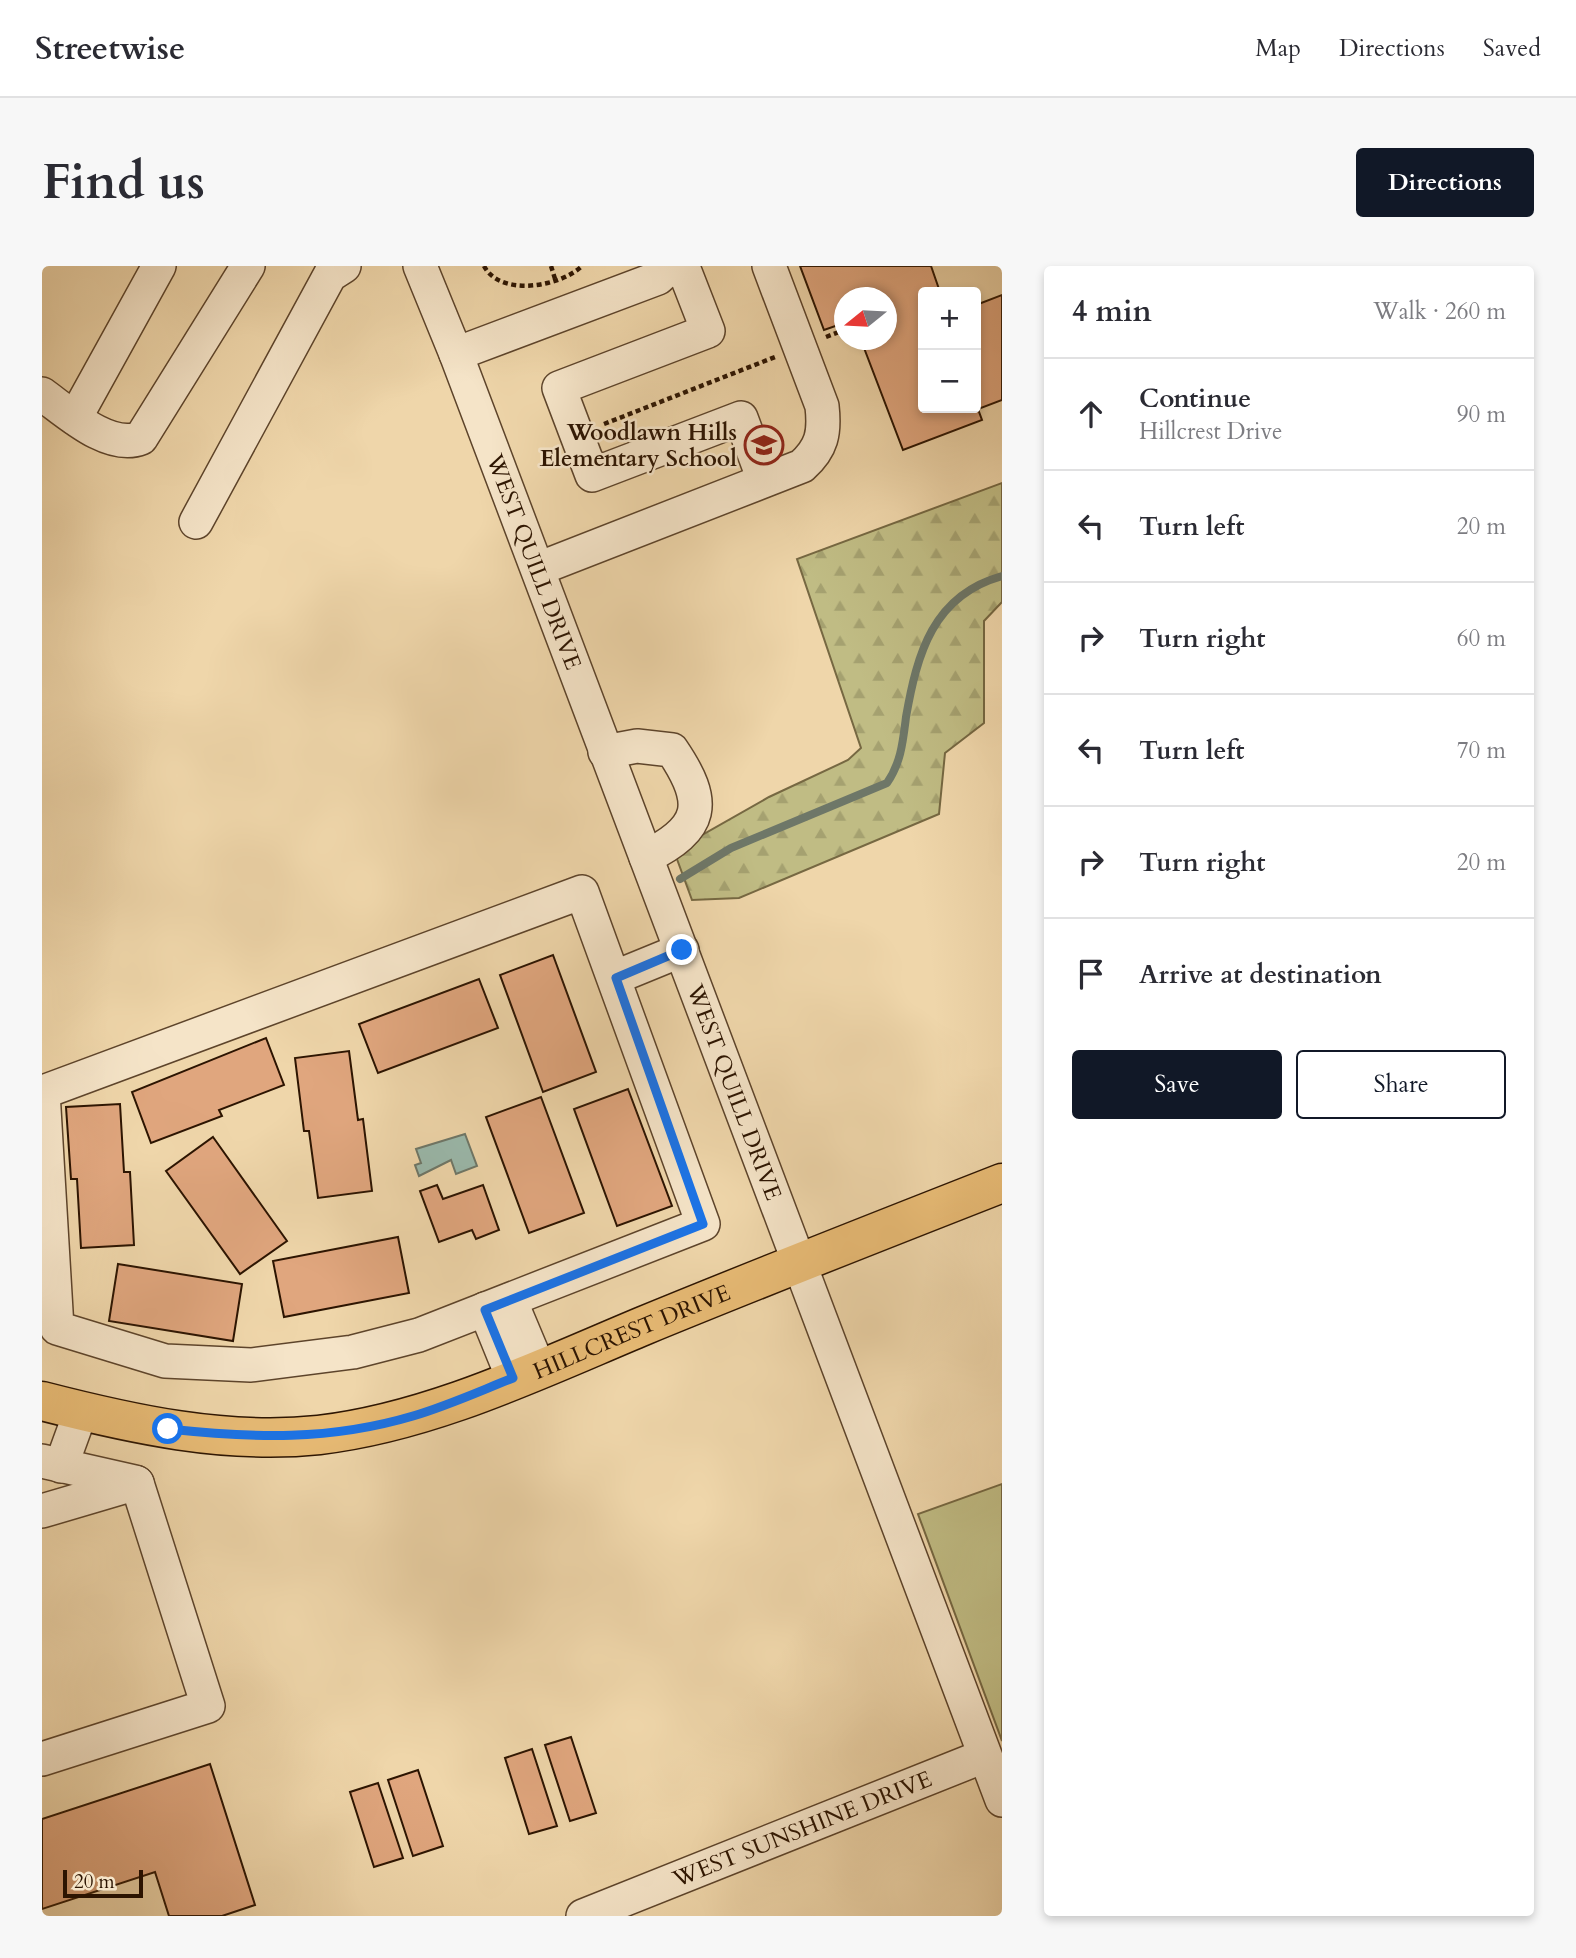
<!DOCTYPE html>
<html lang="en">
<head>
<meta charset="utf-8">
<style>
	body { margin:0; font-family:Cardo,serif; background:#f7f7f7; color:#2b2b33 }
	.controls { position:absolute; right:21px; top:21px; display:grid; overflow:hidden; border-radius:7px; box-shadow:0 4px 10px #0003 }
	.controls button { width:63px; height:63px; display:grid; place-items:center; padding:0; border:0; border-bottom:2px solid #e1e1e2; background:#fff; color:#2b2b33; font:35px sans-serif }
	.compass { position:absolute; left:792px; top:21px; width:63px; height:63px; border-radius:50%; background:#fff; box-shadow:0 4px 10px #0003; rotate:252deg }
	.scale { position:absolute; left:21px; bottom:18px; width:80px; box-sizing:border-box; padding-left:7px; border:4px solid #2c1401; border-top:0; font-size:19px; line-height:24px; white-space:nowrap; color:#2c1401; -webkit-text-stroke:5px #f5e4c8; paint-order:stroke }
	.stop { position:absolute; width:21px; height:21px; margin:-16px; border:5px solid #1a73e8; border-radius:50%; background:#fff }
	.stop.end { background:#1a73e8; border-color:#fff; box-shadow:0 2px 7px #0008 }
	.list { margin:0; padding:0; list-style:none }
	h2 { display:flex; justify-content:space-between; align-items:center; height:91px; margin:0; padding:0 28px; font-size:30px }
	h2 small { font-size:23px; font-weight:400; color:#7c7c81 }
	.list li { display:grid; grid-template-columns:46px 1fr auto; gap:21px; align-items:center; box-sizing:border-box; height:112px; padding:0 28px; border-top:2px solid #e1e1e2 }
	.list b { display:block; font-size:26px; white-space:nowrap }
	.list p { margin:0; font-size:23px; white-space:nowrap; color:#7c7c81 }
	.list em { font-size:23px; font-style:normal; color:#7c7c81 }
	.actions { display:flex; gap:14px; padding:21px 28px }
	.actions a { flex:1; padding:16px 0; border:2px solid #111827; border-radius:7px; text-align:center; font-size:24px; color:#111827 }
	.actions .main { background:#111827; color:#fff }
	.icon { flex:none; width:38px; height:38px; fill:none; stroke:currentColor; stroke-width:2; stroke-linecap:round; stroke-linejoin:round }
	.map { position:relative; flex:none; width:960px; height:1650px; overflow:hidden; border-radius:7px }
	header { display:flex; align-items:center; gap:42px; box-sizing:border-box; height:98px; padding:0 35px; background:#fff; border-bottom:2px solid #e1e1e2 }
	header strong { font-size:33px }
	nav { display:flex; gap:38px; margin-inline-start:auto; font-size:24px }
	.intro { display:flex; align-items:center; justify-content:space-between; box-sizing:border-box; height:168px; padding:0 42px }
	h1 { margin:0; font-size:49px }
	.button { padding:18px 32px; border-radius:7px; background:#111827; color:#fff; font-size:24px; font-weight:700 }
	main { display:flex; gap:42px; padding:0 42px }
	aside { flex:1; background:#fff; border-radius:7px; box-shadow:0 4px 10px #0003 }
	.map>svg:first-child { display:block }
	.green { fill:#c0bc84; stroke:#766842; stroke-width:2 }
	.forest { fill:url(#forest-firs); stroke:#766842; stroke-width:2 }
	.water { fill:#9ab9ac; stroke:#6e7768; stroke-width:2 }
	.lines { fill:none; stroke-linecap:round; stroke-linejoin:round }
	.stream { stroke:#6e7768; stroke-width:8 }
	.building { fill:#e0a67e; stroke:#2c1401; stroke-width:2 }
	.minor-casing { stroke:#5d442b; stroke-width:36 }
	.major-casing { stroke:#2c1401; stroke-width:41 }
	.path { stroke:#2c1401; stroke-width:4.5; stroke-dasharray:5 3.5; stroke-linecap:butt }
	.minor { stroke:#f5e4c8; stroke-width:33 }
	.major { stroke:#e8bb75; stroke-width:38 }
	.route { stroke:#1a73e8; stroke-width:9 }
	.labels { text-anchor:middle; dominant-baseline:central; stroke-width:5; stroke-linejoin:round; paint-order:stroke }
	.poi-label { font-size:23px; font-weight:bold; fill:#2c1401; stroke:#f5e4c8; text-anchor:end }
	.street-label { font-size:23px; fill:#2c1401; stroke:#f5e4c8 }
</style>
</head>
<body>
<header>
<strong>Streetwise</strong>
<nav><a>Map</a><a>Directions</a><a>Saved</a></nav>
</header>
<div class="intro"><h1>Find us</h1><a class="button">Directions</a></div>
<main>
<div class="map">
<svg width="960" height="1650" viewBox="0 0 960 1650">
	<defs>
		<pattern id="forest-firs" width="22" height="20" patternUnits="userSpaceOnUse" patternTransform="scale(1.75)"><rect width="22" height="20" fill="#c0bc84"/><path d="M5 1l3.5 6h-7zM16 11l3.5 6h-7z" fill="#a5a170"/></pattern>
	</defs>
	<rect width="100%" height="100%" fill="#efd6aa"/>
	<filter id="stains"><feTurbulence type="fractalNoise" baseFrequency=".00286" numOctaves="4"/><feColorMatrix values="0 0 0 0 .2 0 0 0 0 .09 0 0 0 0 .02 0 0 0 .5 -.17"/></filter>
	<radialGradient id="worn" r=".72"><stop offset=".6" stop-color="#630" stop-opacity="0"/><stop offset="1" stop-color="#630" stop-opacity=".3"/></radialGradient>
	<!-- green -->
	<polygon class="green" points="960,1218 960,1475 876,1248"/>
	<!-- forest -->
	<polygon class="forest" points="960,217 960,336 942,355 942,457 903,487 897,548 697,632 650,634 632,585 727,531 806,494 819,482 755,293"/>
	<!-- water -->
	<polygon class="water" points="423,868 435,900 414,908 409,894 377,910 373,899 379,897 374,883"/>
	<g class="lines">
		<!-- stream -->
		<path class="stream" d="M638 613 689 582 845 517C859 497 861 475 864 451 875 388 891 329 960 310"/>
	</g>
	<!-- building -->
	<g class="building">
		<polygon points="758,0 889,0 898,26 881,26 881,142 934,142 934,39 960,29 960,134 936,143 940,154 861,184 819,74 844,74 844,32 802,32 802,57 782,64"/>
		<polygon points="511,689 554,806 501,826 458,709"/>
		<polygon points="437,713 456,762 336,807 317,758"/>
		<polygon points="224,772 242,819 177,844 180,850 109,877 90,826"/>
		<polygon points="307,785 316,854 321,853 330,925 276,932 267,865 262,865 253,792"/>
		<polygon points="586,823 630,940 575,960 532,843"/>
		<polygon points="499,831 542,947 487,967 444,851"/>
		<polygon points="78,838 82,906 88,906 92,979 39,982 35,913 29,913 24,841"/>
		<polygon points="171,871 245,975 198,1008 124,905"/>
		<polygon points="395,919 401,933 441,919 457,964 434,973 430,964 397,976 378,925"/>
		<polygon points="356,971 367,1027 242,1051 231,995"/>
		<polygon points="76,998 200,1018 191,1075 67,1055"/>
		<polygon points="529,1471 554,1547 528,1555 503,1479"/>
		<polygon points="490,1483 515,1560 487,1568 463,1492"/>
		<polygon points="168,1498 213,1639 180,1650 127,1650 113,1606 0,1643 0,1553"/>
		<polygon points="376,1504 401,1580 371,1590 346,1514"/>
		<polygon points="336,1517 361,1592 332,1601 308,1526"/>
	</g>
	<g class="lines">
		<defs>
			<g id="minor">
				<path id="s1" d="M378 0 414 88 960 1534"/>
				<polyline points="628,3 643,6 666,65 517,122 550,209 699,152 722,214"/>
				<polyline points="414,88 616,12 629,0"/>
				<path d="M0 128C25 146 67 185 99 172L206 0"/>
				<polyline points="33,152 117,0"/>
				<polyline points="154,256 288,9 302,0"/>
				<path d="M496 303 760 200C780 182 783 167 780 140L727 0"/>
				<path d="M563 486 595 480 630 484C666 537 662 562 604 591"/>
				<polygon points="540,626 661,958 377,1069 311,1086 209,1099 123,1095 15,1062 1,826"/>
				<polyline points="574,711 640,684"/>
				<polyline points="468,1034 497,1103"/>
				<polyline points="443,1043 471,1112"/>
				<polyline points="0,1195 93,1216"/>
				<polyline points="19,1200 39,1145"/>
				<polyline points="0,1245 95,1217"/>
				<polyline points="0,1493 166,1440 95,1217"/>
				<path id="s2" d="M541 1650 942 1490"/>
			</g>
			<g id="major">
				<path id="s3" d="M0 1135C89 1158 184 1179 277 1169 389 1156 498 1103 601 1060 720 1011 840 964 960 917"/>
			</g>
		</defs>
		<!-- minor casing -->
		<use href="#minor" class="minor-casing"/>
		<!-- major casing -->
		<use href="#major" class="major-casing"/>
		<!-- path -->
		<g class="path">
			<path d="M442 0C458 31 518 21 540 0"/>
			<polyline points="509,0 514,16"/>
			<polyline points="784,71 802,64"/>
			<polyline points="562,158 733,91"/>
		</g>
		<!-- minor -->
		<use href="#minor" class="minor"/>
		<!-- major -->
		<use href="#major" class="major"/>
	</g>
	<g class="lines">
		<!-- route -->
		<path class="route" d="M126 1163C212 1172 287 1175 371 1150 405 1140 438 1125 471 1112L443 1044 661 958 574 712 640 684"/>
	</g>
	<!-- icons -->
	<defs>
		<symbol id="school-ring" viewBox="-11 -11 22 22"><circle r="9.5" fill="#f5e4c8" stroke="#8f2418" stroke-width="1.5"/><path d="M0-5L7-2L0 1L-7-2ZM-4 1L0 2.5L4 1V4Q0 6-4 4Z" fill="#8f2418"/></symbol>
	</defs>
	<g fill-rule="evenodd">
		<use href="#school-ring" x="700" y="157" width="44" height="44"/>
	</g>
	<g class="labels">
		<!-- poi labels -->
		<g class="poi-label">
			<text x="695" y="166">Woodlawn Hills<tspan x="695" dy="26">Elementary School</tspan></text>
		</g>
		<!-- street labels -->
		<g class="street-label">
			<text stroke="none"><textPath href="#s1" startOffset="317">WEST QUILL DRIVE</textPath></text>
			<text stroke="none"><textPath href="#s1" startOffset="884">WEST QUILL DRIVE</textPath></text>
			<text stroke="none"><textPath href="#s3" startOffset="611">HILLCREST DRIVE</textPath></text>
			<text stroke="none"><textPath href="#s2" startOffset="236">WEST SUNSHINE DRIVE</textPath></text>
		</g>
	</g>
	<rect width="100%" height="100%" filter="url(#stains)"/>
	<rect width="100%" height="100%" fill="url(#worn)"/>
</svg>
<div class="controls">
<button>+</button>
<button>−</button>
</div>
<svg class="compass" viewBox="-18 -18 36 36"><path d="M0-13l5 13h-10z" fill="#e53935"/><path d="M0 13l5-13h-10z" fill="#7c7c81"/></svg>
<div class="scale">20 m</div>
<div class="stop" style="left:126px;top:1163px"></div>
<div class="stop end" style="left:640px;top:684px"></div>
</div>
<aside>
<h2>4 min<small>Walk · 260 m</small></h2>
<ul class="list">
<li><svg class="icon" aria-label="ahead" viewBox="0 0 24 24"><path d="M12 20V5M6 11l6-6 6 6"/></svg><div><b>Continue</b><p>Hillcrest Drive</p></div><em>90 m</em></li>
<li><svg class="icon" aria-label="left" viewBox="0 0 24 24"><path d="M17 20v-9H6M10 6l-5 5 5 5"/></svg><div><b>Turn left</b></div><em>20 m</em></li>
<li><svg class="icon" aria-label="right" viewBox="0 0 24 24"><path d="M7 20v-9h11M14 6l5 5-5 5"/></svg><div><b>Turn right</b></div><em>60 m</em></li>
<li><svg class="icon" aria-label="left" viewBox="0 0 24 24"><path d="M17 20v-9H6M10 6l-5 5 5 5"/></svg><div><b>Turn left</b></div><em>70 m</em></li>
<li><svg class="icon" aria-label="right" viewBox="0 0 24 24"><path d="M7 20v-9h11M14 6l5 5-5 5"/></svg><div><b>Turn right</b></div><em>20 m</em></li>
<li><svg class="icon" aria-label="arrive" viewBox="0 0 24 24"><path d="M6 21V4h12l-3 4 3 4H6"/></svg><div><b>Arrive at destination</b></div></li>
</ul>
<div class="actions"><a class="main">Save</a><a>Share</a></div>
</aside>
</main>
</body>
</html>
